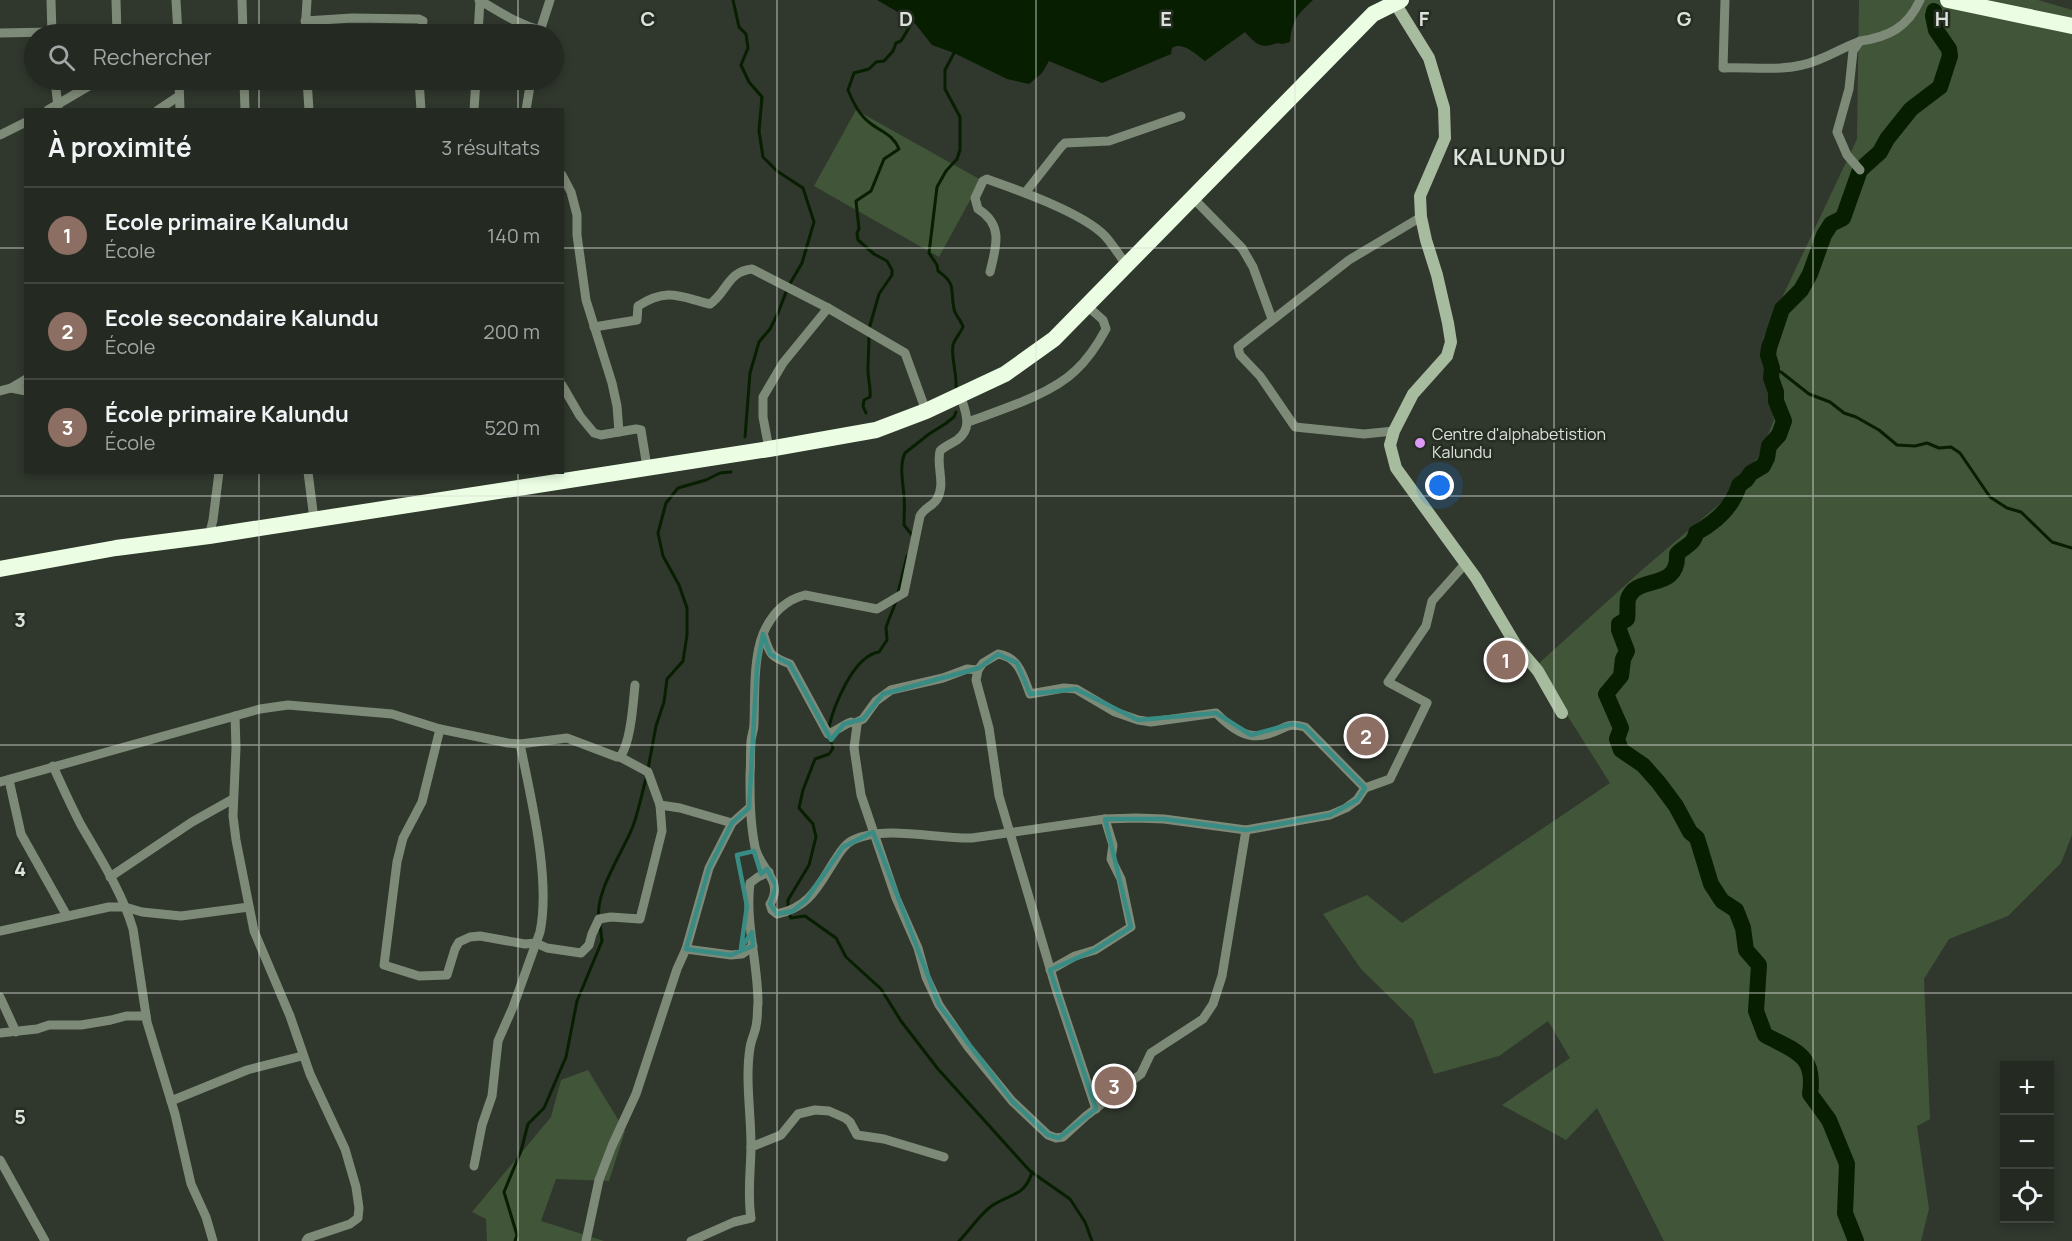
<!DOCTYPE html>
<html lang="fr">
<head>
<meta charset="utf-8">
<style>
	body { margin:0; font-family:Manrope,sans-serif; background:#30352f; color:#f1f3f6 }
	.controls { position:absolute; right:18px; bottom:18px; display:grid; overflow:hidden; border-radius:0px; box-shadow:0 3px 9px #0003 }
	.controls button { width:54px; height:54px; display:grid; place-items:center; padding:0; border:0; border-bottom:2px solid #414540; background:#242922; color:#f1f3f6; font:30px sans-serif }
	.you { position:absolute; left:1440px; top:486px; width:21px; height:21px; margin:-15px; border:4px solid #fff; border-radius:50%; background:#1a73e8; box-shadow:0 0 0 9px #1a73e833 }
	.badge { display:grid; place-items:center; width:39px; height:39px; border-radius:50%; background:#dc99f5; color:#fff; font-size:20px; font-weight:700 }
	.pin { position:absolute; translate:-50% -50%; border:3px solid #fff; box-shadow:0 2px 6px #0006 }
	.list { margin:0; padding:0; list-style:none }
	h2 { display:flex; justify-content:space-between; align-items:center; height:78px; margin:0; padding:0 24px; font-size:26px }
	h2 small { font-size:20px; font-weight:400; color:#a3a6a5 }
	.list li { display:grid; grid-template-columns:39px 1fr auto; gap:18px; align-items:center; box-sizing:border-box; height:96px; padding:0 24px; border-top:2px solid #414540 }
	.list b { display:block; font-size:22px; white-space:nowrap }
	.list p { margin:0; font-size:20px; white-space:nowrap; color:#a3a6a5 }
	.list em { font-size:20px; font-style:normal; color:#a3a6a5 }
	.icon { flex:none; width:33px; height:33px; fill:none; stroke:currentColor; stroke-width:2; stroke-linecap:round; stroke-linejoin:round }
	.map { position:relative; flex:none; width:2072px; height:1241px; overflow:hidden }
	.search { position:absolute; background:#242922; box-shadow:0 3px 9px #0003; left:24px; top:24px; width:540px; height:66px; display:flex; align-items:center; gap:15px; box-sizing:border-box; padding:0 21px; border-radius:33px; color:#a3a6a5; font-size:22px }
	.panel { position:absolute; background:#242922; box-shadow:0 3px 9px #0003; left:24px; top:108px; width:540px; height:366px; border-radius:0px }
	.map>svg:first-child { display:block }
	.green { fill:#415638 }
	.water { fill:#071e00 }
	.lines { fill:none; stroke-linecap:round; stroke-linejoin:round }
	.stream { stroke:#071e00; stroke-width:3 }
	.river { stroke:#071e00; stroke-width:16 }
	.street { stroke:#7e8a78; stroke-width:9 }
	.secondary { stroke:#a7bb9e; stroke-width:12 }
	.highway { stroke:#ebfee3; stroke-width:16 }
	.marked { fill:none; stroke:#388c84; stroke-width:4.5; stroke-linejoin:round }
	.grid { fill:none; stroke:#dee2dc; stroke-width:1.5; stroke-opacity:0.55 }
	.poi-dot { fill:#dc99f5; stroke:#262d23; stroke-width:2 }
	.labels { text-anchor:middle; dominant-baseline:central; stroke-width:5; stroke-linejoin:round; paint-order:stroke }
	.poi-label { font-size:16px; fill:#dee2dc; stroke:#262d23; text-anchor:start }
	.district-label { font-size:22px; font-weight:bold; letter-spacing:1.5px; fill:#dee2dc; stroke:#262d23 }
	.grid-label { font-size:20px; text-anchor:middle; font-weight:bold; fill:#dee2dc; stroke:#262d23; stroke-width:5; stroke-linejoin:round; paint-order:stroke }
</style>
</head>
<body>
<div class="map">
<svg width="2072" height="1241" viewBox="0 0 2072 1241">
	<rect width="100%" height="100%" fill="#30372d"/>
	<!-- green -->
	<g class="green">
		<polygon points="1859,0 2038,0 2072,10 2072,835 2061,863 2008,916 1949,939 1924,979 1930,1119 1917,1126 1929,1209 1921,1241 1664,1241 1597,1108 1566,1140 1502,1105 1570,1058 1548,1021 1499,1056 1434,1074 1413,1020 1361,969 1323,914 1367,895 1402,923 1610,783 1536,666 1643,569 1723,501 1759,456 1774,420 1766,382 1763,338 1857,139"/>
		<polygon points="856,110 981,180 939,257 814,186"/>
		<polygon points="588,1070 625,1131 609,1181 556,1179 541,1221 604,1241 487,1241 486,1219 472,1212 551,1117 561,1080"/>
	</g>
	<!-- water -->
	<path class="water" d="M877 0H1313C1297 15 1292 20 1290 42L1282 44 1278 43C1260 49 1257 45 1245 32L1205 61C1195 54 1183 41 1172 48L1171 54 1102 83 1049 61 1042 73 1029 84 1007 79 954 53 932 45 913 21Z"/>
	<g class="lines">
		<!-- stream -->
		<g class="stream">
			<polyline points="733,0 739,27 746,34 748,48 741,65 749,82 762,97 759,131 763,157 777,171 803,188 814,222 802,263 788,287 778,313 770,329 759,342 750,373 745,437"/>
			<path d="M954 53 945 70V89L960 117V150L957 159 946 171 937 187 929 253 937 265 938 271C957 284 950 290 954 309 955 315 961 320 963 327 960 334 955 338 953 345 951 359 957 373 956 387"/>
			<path d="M869 329 879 294 892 275V270L887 261 874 254 858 240 857 233 859 229 856 201 871 191 884 159 899 149C893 134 881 132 870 123 859 115 853 102 848 90L854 73 869 69 876 62 884 61 893 51 896 43 901 41 913 21"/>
			<polyline points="1772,368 1781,372 1809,394 1830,402 1844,413 1856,417 1879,430 1897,445 1915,446 1927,443 1939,448 1951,447 1960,453 1990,497 2007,508 2021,512 2052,542 2072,548"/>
			<path d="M866 413 863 406 864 400 870 397C871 387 868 380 868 371 868 359 869 348 869 335"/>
			<path d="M912 535 904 525C904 515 905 505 904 496 903 482 899 466 905 453L929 434 945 424 954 417 956 412"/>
			<polyline points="898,593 907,556"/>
			<path d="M828 731C833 707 853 656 879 652L887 640 886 627 897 599"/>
			<polyline points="829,737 833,748 829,754 815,759 803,790 799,808 813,824 816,837 809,865 788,900 788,912 791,918 805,916 836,938 846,957 881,989 901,1021 938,1069 1030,1171 1070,1199 1085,1222 1092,1241"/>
			<polyline points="648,769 656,726 664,702 667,679 683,661 687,635 687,608 679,585 663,556 658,533 666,503 678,488 706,480 720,473 731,472"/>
			<path d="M599 919C594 893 624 850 633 826 639 810 642 792 647 775"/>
			<polyline points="515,1241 517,1235 504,1192 521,1151 528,1124 544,1108 566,1057 577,1001 602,941 600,925"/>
			<path d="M959 1241C969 1231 978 1217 989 1208 1006 1194 1025 1198 1032 1172"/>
		</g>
		<!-- river -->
		<path class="river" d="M1856 1241 1845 1213 1847 1164 1829 1120 1810 1094C1816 1054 1794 1051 1765 1035L1756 1011 1759 965 1746 950 1743 928 1736 910 1722 901 1711 884 1697 838 1690 832 1676 806 1659 783 1643 765 1621 750 1617 739 1621 728 1606 694 1621 676 1623 659 1627 651 1619 630V624L1627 619C1628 614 1627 603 1628 599 1636 574 1679 592 1677 554 1684 546 1694 545 1696 533 1716 522 1733 507 1739 485L1746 480 1751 473 1763 466 1767 458 1769 446 1779 435 1784 421 1776 401V392L1771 378 1772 368 1768 355 1769 348 1782 309 1801 290 1810 274 1824 235 1831 224 1843 218 1860 170 1880 152 1887 139 1911 109 1940 87 1950 56 1949 49 1936 30 1933 16 1934 11"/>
		<!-- street -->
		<g class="street">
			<polyline points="51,0 52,34"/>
			<polyline points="116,0 117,34"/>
			<polyline points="176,0 178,34"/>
			<polyline points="242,0 243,34"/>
			<path d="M479 0C500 12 517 24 540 30"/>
			<path d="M1725 0 1723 68C1749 67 1777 71 1802 65 1822 61 1839 49 1858 42"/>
			<polyline points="305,21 352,18 419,19 423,21 421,34"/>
			<polyline points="0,33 51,32"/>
			<polyline points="305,34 307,0"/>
			<polyline points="478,34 480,0"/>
			<polyline points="539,34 550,0"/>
			<polyline points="55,80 58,107"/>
			<polyline points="179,80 180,110"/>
			<polyline points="244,80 245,110"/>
			<polyline points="307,80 309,110"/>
			<polyline points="419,80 421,110"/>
			<polyline points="48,110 99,80"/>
			<polyline points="158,110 179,96"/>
			<polyline points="474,110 476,80"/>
			<polyline points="526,110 531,80"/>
			<polyline points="0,135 26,122"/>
			<path d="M1860 170 1847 155 1837 132 1849 89 1853 51 1860 41C1889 37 1908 27 1920 0"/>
			<polyline points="562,175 571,192 577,215 577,235 586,300 612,383 617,406 619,432"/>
			<polyline points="1025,193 1061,147 1065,143 1109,141 1181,116"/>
			<polyline points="1193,198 1242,248 1253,267 1272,319"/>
			<path d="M990 272C996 247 1004 225 978 209L975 198 983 181 987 179C1018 190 1083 213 1105 236 1113 245 1120 256 1127 266"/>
			<path d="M594 327 637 320 638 306C668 287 680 297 710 304 728 291 727 272 752 269L828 308"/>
			<polyline points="562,385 580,416 594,433 601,435 636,429 641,430 647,467"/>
			<polyline points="11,388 26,391"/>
			<polyline points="0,391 11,388 26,379"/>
			<path d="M960 394C965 411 974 428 957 440 951 444 945 446 940 451 936 467 946 483 937 499 933 506 924 508 920 516L904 593 877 609 805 595C785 600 771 615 763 634 753 659 755 697 754 724 754 731 751 736 751 742 750 753 751 764 750 774 750 799 750 822 755 847 759 868 785 881 770 904L772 910 777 914C810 907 818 886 835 860 840 852 845 844 853 840 885 825 937 839 972 838L1105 819 1136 818 1164 819 1246 830 1330 815 1346 808 1357 800 1365 788 1390 779 1427 703 1388 682 1426 626 1432 601 1465 564"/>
			<path d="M968 422C1000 410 1050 395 1075 371 1087 360 1098 344 1106 329L1103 320 1086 305"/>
			<polyline points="1394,431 1364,434 1295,427 1260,376 1240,355 1238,347 1349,260 1421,217"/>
			<polyline points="769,449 763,417 763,397 783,363 828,308 905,353 926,411"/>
			<polyline points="308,472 314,519"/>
			<polyline points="209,536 213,520 219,472"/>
			<path d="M764 636C770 655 771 657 790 664L828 734C839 730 842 725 851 722L857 725 854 748 861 795 896 898 918 948 926 977 939 1005 968 1047 1012 1101 1048 1135 1056 1138 1063 1137 1086 1116 1141 1074 1151 1053 1203 1019 1213 1004 1222 976 1246 830"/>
			<polyline points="235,716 236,748 233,816 236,840 254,931 290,1016 310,1074 345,1149 356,1187 359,1208 358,1218 350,1224 308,1238 306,1241"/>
			<polyline points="855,723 863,719 876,701 891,690 943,678 967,669 978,670"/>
			<polyline points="440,729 422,802 403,838 397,862 384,965 419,976 447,975 455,949 459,942 470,937 480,936 525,944 536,943 547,948 581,953 589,945 592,934 599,919 611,917 640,919 662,831 660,805"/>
			<path d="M620 757C631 742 633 704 635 685"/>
			<path d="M53 766C62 786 71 806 81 825 100 858 122 892 133 929L147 1022 175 1114 191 1184 206 1217 213 1241"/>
			<polyline points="9,780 21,834 67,916"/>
			<polyline points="0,782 235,716 260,709 288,705 392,714 440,729 508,743 520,744 567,738 617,757 620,757 648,772 660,805 680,808 732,823 749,808"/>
			<polyline points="110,877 192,822 233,799"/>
			<polyline points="0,931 109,907 125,907 142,912 181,916 249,907"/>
			<polyline points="686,949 709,868 732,823"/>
			<polyline points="1050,970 1075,956 1095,950 1131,927 1121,879 1111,859 1113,845 1105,819"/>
			<polyline points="0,997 16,1032"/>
			<polyline points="0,1033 37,1029 49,1025 81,1025 111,1020 126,1016 146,1016"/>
			<polyline points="171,1101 247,1070 302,1056"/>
			<path d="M1096 1109 1057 992 999 796 989 728 976 680 978 670 983 663 998 654C1019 657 1023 676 1030 694L1064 688 1076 689 1115 712 1138 720 1151 722 1216 713C1230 727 1247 741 1268 734 1285 729 1286 722 1305 727L1365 788"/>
			<polyline points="751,1147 781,1135 798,1114 815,1110 829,1111 845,1118 850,1122 857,1135 884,1139 944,1157"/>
			<polyline points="0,1160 45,1241"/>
			<path d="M474 1166 482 1125 492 1096 498 1041 513 1007 540 932C551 880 531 798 520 744"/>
			<polyline points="586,1241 599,1180 612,1146 636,1094 677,969 686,949 731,955 742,954 753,946"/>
			<path d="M691 1241 734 1222 751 1218C747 1193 751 1169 751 1145 751 1113 745 1079 750 1048 751 1040 755 1033 756 1026 758 1018 757 1010 758 1003 758 963 745 923 750 883L758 877 769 872"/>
		</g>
		<!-- secondary -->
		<polyline class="secondary" points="1395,3 1429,58 1444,108 1445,138 1420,196 1421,217 1426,240 1437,275 1448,323 1451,342 1447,356 1413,394 1394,431 1390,445 1396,468 1476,578 1516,645 1538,671 1562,713"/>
		<!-- highway -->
		<g class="highway">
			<polyline points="1948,0 2072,26"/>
			<polyline points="0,569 116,548 209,536 769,449 876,430 926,411 1005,374 1054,339 1373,14 1401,0"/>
		</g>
	</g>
	<!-- marked area -->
	<path class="marked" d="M763 634 770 654 790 664 831 740 844 724 863 719 883 694 979 668 998 654 1017 663 1030 694 1076 689 1138 720 1216 713 1251 735 1292 724 1305 727 1365 788 1357 800 1330 815 1246 830 1164 819H1105L1131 927 1095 950 1050 970 1096 1109 1059 1138 1048 1135 1012 1101 939 1005 873 832 843 847 806 900 793 911 777 914 770 904 776 886 767 869 761 874 754 851 737 855 747 906 741 948 752 932 753 946 731 955 686 949 709 868 732 823 749 808 757 667Z"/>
	<!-- grid -->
	<path class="grid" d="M259 0V34M518 0V34M777 0V1241M1036 0V1241M1295 0V1241M1554 0V1241M1813 0V1241M259 80V110M518 80V110M0 248H26M562 248H2072M259 472V1241M518 472V1241M0 496H2072M0 745H2072M0 993H2072"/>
	<!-- markers -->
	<circle class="poi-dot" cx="1420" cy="443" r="6"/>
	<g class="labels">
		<!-- poi labels -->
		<g class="poi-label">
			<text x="1432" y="434">Centre d'alphabetistion<tspan x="1432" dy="18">Kalundu</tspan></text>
		</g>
		<!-- district labels -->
		<g class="district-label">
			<text x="1510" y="157">KALUNDU</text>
		</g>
	</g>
	<g class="grid-label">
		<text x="648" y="26">C</text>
		<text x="906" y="26">D</text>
		<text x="1166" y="26">E</text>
		<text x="1424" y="26">F</text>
		<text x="1684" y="26">G</text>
		<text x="1942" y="26">H</text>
		<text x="20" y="627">3</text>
		<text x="20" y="876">4</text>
		<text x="20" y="1124">5</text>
	</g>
</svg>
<div class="controls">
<button>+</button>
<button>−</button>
<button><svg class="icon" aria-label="locate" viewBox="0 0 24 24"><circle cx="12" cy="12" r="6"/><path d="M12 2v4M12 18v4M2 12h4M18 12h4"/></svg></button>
</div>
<div class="you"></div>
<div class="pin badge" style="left:1506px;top:660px;background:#8d6e63">1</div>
<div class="pin badge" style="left:1366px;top:736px;background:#8d6e63">2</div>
<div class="pin badge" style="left:1114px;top:1086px;background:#8d6e63">3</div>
<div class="search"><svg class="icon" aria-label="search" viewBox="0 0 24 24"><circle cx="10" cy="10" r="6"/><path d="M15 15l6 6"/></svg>Rechercher</div>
<section class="panel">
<h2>À proximité<small>3 résultats</small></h2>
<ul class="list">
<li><span class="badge" style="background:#8d6e63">1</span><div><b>Ecole primaire Kalundu</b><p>École</p></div><em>140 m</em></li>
<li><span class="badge" style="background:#8d6e63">2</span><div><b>Ecole secondaire Kalundu</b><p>École</p></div><em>200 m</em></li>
<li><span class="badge" style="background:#8d6e63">3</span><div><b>École primaire Kalundu</b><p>École</p></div><em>520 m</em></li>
</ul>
</section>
</div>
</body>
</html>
